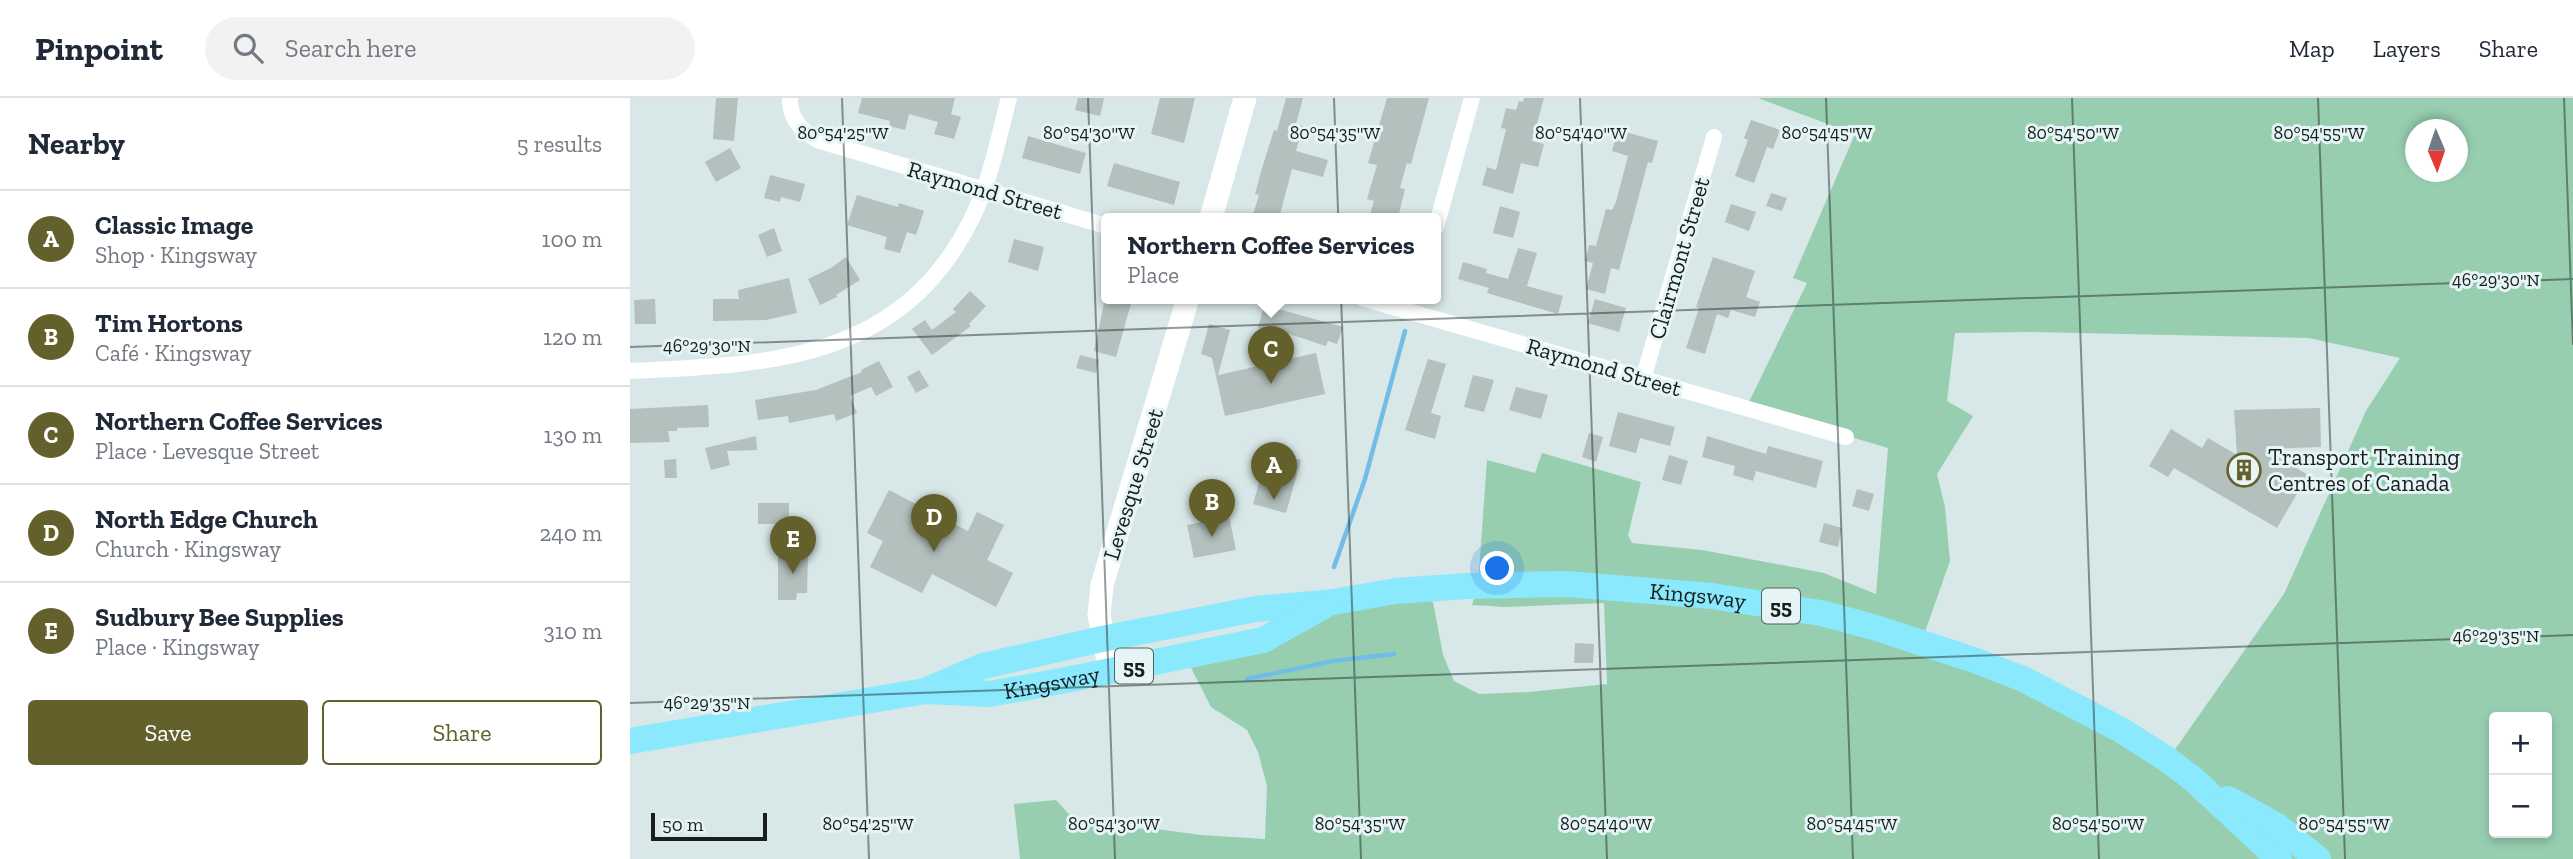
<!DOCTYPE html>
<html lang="en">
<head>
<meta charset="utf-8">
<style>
	body { margin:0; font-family:"Zilla Slab",serif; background:#f2f2f3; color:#1f2937 }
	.controls { position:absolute; right:21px; bottom:21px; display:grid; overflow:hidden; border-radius:7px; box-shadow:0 4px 10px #0003 }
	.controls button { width:63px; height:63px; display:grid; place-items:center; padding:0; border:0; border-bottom:2px solid #e0e1e3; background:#fff; color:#1f2937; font:35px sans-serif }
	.compass { position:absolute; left:1775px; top:21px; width:63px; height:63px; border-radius:50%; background:#fff; box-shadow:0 4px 10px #0003; rotate:178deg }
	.scale { position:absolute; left:21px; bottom:18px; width:116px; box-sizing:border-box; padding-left:7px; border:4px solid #181e1e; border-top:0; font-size:19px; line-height:24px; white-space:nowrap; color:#181e1e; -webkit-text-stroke:5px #e5f4f4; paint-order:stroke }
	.you { position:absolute; left:868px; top:471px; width:24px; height:24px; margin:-18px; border:5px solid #fff; border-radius:50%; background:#1a73e8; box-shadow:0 0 0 10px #1a73e833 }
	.badge { display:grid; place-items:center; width:46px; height:46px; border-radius:50%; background:#64602c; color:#fff; font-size:23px; font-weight:700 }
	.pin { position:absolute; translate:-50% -58px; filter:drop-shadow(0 2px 4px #0008) }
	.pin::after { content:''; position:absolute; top:37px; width:24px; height:21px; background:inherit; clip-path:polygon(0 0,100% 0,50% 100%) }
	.popup { position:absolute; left:471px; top:115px; width:340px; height:91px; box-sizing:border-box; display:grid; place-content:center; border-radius:7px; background:#fff; filter:drop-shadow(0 2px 5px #0005); font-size:23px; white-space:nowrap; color:#747a83 }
	.popup b { font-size:26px; color:#1f2937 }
	.popup::after { content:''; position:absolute; left:50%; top:100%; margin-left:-14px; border:14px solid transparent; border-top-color:#fff }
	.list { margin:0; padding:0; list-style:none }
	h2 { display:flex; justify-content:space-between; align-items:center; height:91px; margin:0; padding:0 28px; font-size:30px }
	h2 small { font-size:23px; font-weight:400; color:#747a83 }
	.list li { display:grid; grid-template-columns:46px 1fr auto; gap:21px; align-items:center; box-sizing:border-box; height:98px; padding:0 28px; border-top:2px solid #e0e1e3 }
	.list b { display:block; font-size:26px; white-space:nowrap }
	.list p { margin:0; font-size:23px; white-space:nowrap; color:#747a83 }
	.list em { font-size:23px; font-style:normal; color:#747a83 }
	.actions { display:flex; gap:14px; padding:21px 28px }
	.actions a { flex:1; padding:16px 0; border:2px solid #64602c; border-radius:7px; text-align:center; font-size:24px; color:#64602c }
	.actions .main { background:#64602c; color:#fff }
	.icon { flex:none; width:38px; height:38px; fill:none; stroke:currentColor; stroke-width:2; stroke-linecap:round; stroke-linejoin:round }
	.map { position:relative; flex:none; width:1943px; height:761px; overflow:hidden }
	header { display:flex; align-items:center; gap:42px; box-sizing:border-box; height:98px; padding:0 35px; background:#fff; border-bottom:2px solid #e0e1e3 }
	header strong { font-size:33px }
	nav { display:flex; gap:38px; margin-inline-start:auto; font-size:24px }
	.search { width:490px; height:63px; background:#f2f2f3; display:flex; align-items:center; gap:18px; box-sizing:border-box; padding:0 24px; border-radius:38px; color:#747a83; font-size:26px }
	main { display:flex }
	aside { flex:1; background:#fff }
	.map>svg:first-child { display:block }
	.green { fill:#97ceb0; fill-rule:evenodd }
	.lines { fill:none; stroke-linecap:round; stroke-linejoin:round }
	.stream { stroke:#72bde6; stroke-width:4.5 }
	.building { fill:#b3c0bd }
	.street { stroke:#fff; stroke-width:16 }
	.secondary { stroke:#fff; stroke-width:23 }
	.primary { stroke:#8ae9fd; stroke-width:26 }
	.ticks { fill:none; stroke:#181e1e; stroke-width:2; stroke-opacity:0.45 }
	.labels { text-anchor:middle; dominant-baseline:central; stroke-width:6; stroke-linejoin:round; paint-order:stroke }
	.shield { fill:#e5f4f4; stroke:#565e5e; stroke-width:2 }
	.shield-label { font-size:21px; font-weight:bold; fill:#181e1e }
	.street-label { font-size:23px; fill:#181e1e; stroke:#e5f4f4 }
	.poi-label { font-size:23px; fill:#181e1e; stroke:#e5f4f4; text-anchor:start }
	.ticks-label { font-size:18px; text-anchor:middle; fill:#181e1e; stroke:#e5f4f4; stroke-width:6; stroke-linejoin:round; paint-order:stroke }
</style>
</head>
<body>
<header>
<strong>Pinpoint</strong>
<div class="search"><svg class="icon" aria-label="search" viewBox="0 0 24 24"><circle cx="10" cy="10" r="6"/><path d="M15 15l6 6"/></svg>Search here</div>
<nav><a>Map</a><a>Layers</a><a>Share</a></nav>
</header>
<main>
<aside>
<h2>Nearby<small>5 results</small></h2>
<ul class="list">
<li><span class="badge">A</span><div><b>Classic Image</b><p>Shop · Kingsway</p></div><em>100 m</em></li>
<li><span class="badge">B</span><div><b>Tim Hortons</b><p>Café · Kingsway</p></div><em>120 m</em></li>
<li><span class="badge">C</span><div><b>Northern Coffee Services</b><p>Place · Levesque Street</p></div><em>130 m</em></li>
<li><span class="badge">D</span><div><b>North Edge Church</b><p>Church · Kingsway</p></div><em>240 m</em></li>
<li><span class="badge">E</span><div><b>Sudbury Bee Supplies</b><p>Place · Kingsway</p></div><em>310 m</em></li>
</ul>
<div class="actions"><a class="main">Save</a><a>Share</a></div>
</aside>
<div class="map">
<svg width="1943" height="761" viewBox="0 0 1943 761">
	<rect width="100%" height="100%" fill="#d8e7e7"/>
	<!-- green -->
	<path class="green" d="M1128 0H1943V761H390L384 706 426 702 446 724 467 730 526 731 571 737 635 741 637 688 628 654 617 632 581 609 555 558 766 493 803 504 813 557 824 583 849 596 899 594 977 586 974 505 876 509 842 507 848 487 857 362 905 375 912 355 1011 384 998 437 1002 445 1072 452 1194 475 1246 496 1258 350 1117 308 1177 185 1163 180 1225 36ZM1786 32H1828V74H1786ZM1397 234 1679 240 1770 260 1736 313 1654 496 1537 663 1291 545 1320 463 1315 409 1307 376 1343 318 1317 303 1325 235ZM1864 619H1917V735H1864Z"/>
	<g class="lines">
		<!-- stream -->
		<g class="stream">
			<polyline points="704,469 735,381 775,233"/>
			<polyline points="617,581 703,563 764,556"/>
		</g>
	</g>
	<!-- building -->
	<g class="building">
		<polygon points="86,0 108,0 104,43 83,41"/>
		<polygon points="232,0 325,0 321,16 331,19 324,41 304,36 308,24 279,16 275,32 259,28 260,23 228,15"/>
		<polygon points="448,0 474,0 470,18 445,12"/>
		<polygon points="530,0 565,0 554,45 521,36"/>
		<polygon points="656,0 673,0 666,26 673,28 666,53 698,62 693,79 662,71 649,120 622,120 629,97 625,96 633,67 644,32 647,33"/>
		<polygon points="757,0 799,0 781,66 777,65 770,90 775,91 768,120 739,120 744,103 737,101 747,67 738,65"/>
		<polygon points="894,0 914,0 902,43 914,46 908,69 891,65 883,96 852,87 857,69 866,72 876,31 871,30 876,10 886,12 889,3 893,4"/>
		<polygon points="1121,22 1150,32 1143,51 1137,49 1124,85 1105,78 1118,42 1114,40"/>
		<polygon points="988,32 1028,43 1022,65 1018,64 989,172 981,170 975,196 956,191 963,165 955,163 959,147 966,148 976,111 982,112 986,104 998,58 982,53"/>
		<polygon points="398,38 456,55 450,76 392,60"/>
		<polygon points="100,50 111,70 86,84 75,64"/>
		<polygon points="484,65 550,84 544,107 477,88"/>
		<polygon points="140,77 175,86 170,104 151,99 150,104 134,100"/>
		<polygon points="1141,95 1157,100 1152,113 1136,108"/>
		<polygon points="227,97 268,109 269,105 294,113 286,137 277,134 270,155 254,151 257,139 217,127"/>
		<polygon points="1101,106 1126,114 1119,133 1095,124"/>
		<polygon points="870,108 890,114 883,140 863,135"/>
		<polygon points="144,130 152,153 137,159 128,137"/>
		<polygon points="384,141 414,149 408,173 378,164"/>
		<polygon points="888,150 907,155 897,188 933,198 928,216 857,195 859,190 828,181 833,164 857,171 856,175 878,181"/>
		<polygon points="216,159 230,182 206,197 207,199 190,207 178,181 201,170"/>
		<polygon points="1083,159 1125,173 1116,199 1130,204 1125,219 1101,212 1098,220 1087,216 1075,256 1056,250 1069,210 1066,209"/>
		<polygon points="159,180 167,215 136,222 83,223 83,201 109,201 108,192"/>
		<polygon points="340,193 356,208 339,226 341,228 302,257 282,231 295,222 302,232 326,214 323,211"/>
		<polygon points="475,200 502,202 486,259 464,253"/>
		<polygon points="25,201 26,226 5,226 4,202"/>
		<polygon points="965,201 996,210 989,234 958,225"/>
		<polygon points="634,207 713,229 707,246 698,243 696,248 650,233 649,235 628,230"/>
		<polygon points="579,226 600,232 588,277 686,255 695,296 595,318 582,260 571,256"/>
		<polygon points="450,257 469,262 466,275 446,270"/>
		<polygon points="798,261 816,266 801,315 811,318 805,341 775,332"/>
		<polygon points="249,263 263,289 246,298 241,289 220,298 227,315 206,323 204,316 159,325 158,318 128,322 125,302 186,292 232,274 231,272"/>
		<polygon points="289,272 299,288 286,295 277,279"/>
		<polygon points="843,277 864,282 854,314 834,309"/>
		<polygon points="886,289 918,297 911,321 879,312"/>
		<polygon points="78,307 79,329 47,330 47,333 38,333 40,344 0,345 0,311"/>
		<polygon points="1690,310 1691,349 1635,351 1678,377 1647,430 1544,370 1538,379 1519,368 1541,331 1572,350 1578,340 1607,357 1604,312"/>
		<polygon points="988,314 1045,329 1040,348 1010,340 1006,355 979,348"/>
		<polygon points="959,335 973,339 966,364 952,359"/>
		<polygon points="126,338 127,352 97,353 100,367 81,372 75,350"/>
		<polygon points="1077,338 1136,356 1138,348 1193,363 1186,390 1126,373 1123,383 1103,377 1105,368 1072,359"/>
		<polygon points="638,353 671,362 656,415 623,406"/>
		<polygon points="1039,357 1058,363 1051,387 1032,382"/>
		<polygon points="46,361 47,380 35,380 34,362"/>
		<polygon points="1227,391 1244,396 1239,413 1222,408"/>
		<polygon points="259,392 338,433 347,414 374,427 357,462 383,475 366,509 302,476 292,495 240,469 253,443 237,435"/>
		<rect x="128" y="405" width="31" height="21"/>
		<polygon points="599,418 606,452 564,460 557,427"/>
		<polygon points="1194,425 1212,430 1208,449 1189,444"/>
		<polygon points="148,449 170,449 170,458 178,457 177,495 167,495 166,502 148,502"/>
		<polygon points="945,545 964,546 963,565 944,565"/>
	</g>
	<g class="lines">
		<!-- street -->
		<g class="street">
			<path d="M160 0C159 20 171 32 187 42L476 128"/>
			<polyline points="806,129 842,0"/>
			<polyline points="732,200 1216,339"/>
			<path d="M0 273C138 267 271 263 341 122 360 85 368 41 379 0"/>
			<polyline points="1013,281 1084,39"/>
		</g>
		<!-- secondary -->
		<g class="secondary">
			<polyline points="581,120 615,0"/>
			<polyline points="480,573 469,517 472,487 558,200"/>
		</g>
		<!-- primary -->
		<g class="primary">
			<path id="s1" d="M295 593 353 568 472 541 626 511 703 504 766 493 837 488 937 486 1082 498 1191 515 1243 529 1344 562 1393 581 1491 632 1538 662 1563 681 1649 761"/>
			<path id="s2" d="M0 643 295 593 360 596 426 584 633 542 694 508"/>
			<polyline points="1598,701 1647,728 1688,761"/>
		</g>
	</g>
	<!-- ticks -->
	<path class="ticks" d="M212 0 239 761M458 0 485 761M704 0 731 761M950 0 977 761M1196 0 1223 761M1442 0 1469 761M1688 0 1715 761M1934 0 1943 247M0 249 1943 181M0 605 1943 537"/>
	<!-- icons -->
	<defs>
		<symbol id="building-ring" viewBox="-11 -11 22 22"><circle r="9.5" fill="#e5f4f4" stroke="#64602c" stroke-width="1.5"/><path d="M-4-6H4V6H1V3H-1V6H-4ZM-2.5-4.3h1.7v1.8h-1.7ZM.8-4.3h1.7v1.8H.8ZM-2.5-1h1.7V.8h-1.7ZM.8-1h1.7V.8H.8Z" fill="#64602c"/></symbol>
	</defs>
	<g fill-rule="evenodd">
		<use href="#building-ring" x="1595" y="353" width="38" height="38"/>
	</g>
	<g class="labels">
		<!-- shield labels -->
		<g class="shield">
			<rect x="1132" y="490.5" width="38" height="35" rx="5"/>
			<rect x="485" y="550.5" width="38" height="35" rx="5"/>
		</g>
		<g class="shield-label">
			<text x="1151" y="508">55</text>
			<text x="504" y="568">55</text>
		</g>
		<!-- street labels -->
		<g class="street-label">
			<text transform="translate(355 92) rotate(16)">Raymond Street</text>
			<text transform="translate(1049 160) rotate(-74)">Clairmont Street</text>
			<text transform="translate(974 269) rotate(16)">Raymond Street</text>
			<text transform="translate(503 386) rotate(-73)">Levesque Street</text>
			<text stroke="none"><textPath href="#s1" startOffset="786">Kingsway</textPath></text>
			<text stroke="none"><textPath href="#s2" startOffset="427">Kingsway</textPath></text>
		</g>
		<!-- poi labels -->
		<g class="poi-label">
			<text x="1638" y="359">Transport Training<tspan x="1638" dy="26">Centres of Canada</tspan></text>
		</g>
	</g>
	<g class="ticks-label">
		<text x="213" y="41">80°54'25"W</text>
		<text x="459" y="41">80°54'30"W</text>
		<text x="705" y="41">80°54'35"W</text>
		<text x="951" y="41">80°54'40"W</text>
		<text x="1197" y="41">80°54'45"W</text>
		<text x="1443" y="41">80°54'50"W</text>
		<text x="1689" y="41">80°54'55"W</text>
		<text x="1866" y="188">46°29'30"N</text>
		<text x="77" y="254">46°29'30"N</text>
		<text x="1866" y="544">46°29'35"N</text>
		<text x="77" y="611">46°29'35"N</text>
		<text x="238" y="732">80°54'25"W</text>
		<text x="484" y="732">80°54'30"W</text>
		<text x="730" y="732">80°54'35"W</text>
		<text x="976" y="732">80°54'40"W</text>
		<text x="1222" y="732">80°54'45"W</text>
		<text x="1468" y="732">80°54'50"W</text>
		<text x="1714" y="732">80°54'55"W</text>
	</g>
</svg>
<div class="controls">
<button>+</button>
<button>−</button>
</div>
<svg class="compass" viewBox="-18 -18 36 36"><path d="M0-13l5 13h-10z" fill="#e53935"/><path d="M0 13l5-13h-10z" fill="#747a83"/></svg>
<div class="scale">50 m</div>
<div class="you"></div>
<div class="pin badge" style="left:644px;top:402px">A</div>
<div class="pin badge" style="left:582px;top:439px">B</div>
<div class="pin badge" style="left:641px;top:286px">C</div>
<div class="popup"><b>Northern Coffee Services</b>Place</div>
<div class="pin badge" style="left:304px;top:454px">D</div>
<div class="pin badge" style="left:163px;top:476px">E</div>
</div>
</main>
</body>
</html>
